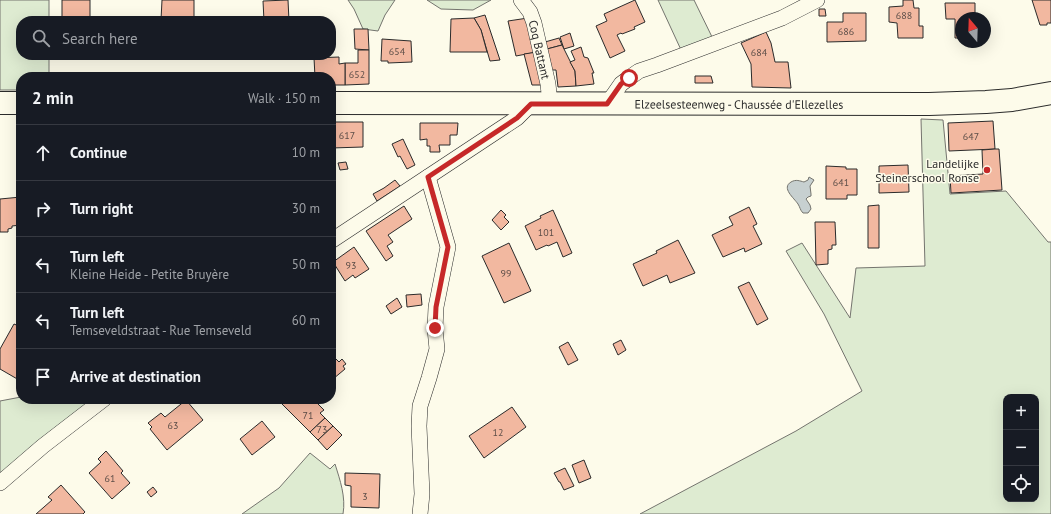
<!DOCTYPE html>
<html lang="en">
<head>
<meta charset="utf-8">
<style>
	body { margin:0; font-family:"PT Sans",sans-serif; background:#20242c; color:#f1f3f6 }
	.controls { position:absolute; right:12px; bottom:12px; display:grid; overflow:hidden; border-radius:8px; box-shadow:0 4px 16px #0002 }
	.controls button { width:36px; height:36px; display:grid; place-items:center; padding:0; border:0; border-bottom:1px solid #363941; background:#171b24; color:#f1f3f6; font:20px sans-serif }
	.compass { position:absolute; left:955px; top:12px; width:36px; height:36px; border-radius:50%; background:#171b24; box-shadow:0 4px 16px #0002; rotate:341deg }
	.stop { position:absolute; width:12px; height:12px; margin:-9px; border:3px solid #c62828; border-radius:50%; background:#fff }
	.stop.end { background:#c62828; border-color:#fff; box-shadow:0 1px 4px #0008 }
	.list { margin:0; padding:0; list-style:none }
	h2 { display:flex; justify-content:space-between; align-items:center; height:52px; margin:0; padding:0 16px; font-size:17px }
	h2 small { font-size:13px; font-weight:400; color:#9ea1a6 }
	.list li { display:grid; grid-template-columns:26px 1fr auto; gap:12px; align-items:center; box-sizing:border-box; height:56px; padding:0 16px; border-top:1px solid #363941 }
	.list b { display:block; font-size:15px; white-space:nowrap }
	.list p { margin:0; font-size:13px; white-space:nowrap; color:#9ea1a6 }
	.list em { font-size:13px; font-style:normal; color:#9ea1a6 }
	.icon { flex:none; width:22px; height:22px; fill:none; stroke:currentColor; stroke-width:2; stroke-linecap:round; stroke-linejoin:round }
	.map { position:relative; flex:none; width:1051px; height:514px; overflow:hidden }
	.search { position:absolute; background:#171b24; box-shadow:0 4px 16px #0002; left:16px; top:16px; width:320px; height:44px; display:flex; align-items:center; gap:10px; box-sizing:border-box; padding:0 14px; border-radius:16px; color:#9ea1a6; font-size:15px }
	.panel { position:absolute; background:#171b24; box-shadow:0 4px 16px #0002; left:16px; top:72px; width:320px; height:332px; border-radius:16px }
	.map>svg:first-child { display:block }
	.green { fill:#deebd1; stroke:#74746e; fill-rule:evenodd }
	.water { fill:#c7d0d0; stroke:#74746e }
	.building { fill:#f2b8a0; stroke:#2b2b2b }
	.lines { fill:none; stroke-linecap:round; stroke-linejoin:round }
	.minor-casing { stroke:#2b2b2b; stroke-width:16 }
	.primary-casing { stroke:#2b2b2b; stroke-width:24 }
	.minor { stroke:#fdfbea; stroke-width:15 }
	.primary { stroke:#fdfbea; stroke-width:22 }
	.route { stroke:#c62828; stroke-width:5 }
	.poi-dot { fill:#c62828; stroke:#fdfbea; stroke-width:1.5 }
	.labels { text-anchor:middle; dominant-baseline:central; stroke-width:3; stroke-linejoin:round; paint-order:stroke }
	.number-label { font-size:10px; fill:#5d4e48 }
	.street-label { font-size:12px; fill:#2b2b2b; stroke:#fdfbea }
	.poi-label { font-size:12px; fill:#2b2b2b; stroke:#fdfbea; text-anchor:end }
</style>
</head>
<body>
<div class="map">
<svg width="1051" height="514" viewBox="0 0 1051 514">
	<rect width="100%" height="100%" fill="#fdfbea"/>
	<!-- green -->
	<g class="green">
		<polygon points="0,0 49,0 49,21 21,21 21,55 49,55 49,77 21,77 21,90 0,90"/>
		<polygon points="348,0 395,0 385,15 378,31 363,29 354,9"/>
		<polygon points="427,0 491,0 473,10 441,9"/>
		<polygon points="658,0 694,0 714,41 682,52"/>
		<path d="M921 119 943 120 950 194 1006 191 1048 242H1051V514H640L796 431 862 391 824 314 786 251 802 243 850 318 856 268 925 266ZM1006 397H1036V499H1006Z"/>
		<polygon points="21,397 21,399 84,399 90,405 0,478 0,401"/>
		<path d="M310 453 330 469 335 464C340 480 346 497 343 514H242L279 488Z"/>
	</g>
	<!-- water -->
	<path class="water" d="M809 177 814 180 810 186 811 194V196L808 197 806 199 810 205 811 209 808 213H803C800 210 800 207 798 204 794 198 781 188 791 182 796 179 800 181 804 182L808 180Z"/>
	<!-- building -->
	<g class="building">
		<rect x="62" y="0" width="28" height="21"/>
		<polygon points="162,0 194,0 194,21 161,20"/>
		<polygon points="288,0 289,21 264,21 263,1"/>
		<polygon points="635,0 645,22 634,27 635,29 622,34 621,33 617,35 625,51 610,58 596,26 607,21 604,14"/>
		<polygon points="903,0 913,0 914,8 919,8 919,26 923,26 923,38 898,38 897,23 889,22 889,7 903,6"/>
		<polygon points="1032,0 1051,0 1051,23 1047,23 1047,25 1040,25"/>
		<polygon points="945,3 975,3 975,18 961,18 961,38 955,38 955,19 946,19"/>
		<polygon points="819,9 825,9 826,16 819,16"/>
		<polygon points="843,13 866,13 866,41 827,42 827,22 843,22"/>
		<polygon points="485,15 500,60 490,61 481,30 474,18"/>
		<polygon points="474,18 481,30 487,52 450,52 451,19"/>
		<polygon points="528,18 537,52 516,56 508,21"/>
		<polygon points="354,29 368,29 369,50 355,49"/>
		<polygon points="766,32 771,43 775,62 788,62 791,88 752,87 751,64 741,43"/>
		<polygon points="570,33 574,46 564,49 560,37"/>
		<polygon points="559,38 562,45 547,49 545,42"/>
		<polygon points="382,39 411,41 412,62 388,63 388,61 381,61"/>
		<polygon points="562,45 575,71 576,86 558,87 556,70 552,70 547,49"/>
		<polygon points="581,47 584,57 588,58 594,73 592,73 594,84 576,86 575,71 570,62 575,60 571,51"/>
		<polygon points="358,50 369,50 369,84 345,85 345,63 358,63"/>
		<polygon points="537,52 544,85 532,85 524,54"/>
		<polygon points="339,57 339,64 345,63 345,85 331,85 331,77 315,77 314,58"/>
		<polygon points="695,76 711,76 713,83 695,83"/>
		<polygon points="993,121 995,149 949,151 948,123"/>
		<polygon points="331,122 363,122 363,147 331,148"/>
		<polygon points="420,123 458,123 457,135 450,135 450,145 439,145 440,152 430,152 430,146 427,146 427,139 420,140"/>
		<polygon points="403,139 415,165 407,169 400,156 398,157 392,144"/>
		<polygon points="995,149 999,149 1002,190 951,193 950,176 983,174 982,150"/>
		<polygon points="346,162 348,169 340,170 338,163"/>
		<polygon points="908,165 909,192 879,193 879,166"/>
		<polygon points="826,166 846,167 846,169 857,169 857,195 847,195 847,199 826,199"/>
		<polygon points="395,180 400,186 377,201 373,194 384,188"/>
		<polygon points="21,197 21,225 12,226 12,228 8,229 8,232 0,232 0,199"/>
		<polygon points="879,205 879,248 868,248 868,206"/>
		<polygon points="404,206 412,219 388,235 393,242 387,246 393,256 386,261 366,231"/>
		<polygon points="749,207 757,224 753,226 762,244 745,252 744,248 723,257 712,235 733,225 729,217"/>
		<polygon points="501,210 506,215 504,217 509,222 501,230 492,220"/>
		<polygon points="553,210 572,253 563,257 557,242 548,246 547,245 536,250 525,226 541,218 540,216"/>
		<polygon points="815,222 835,222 836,245 832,245 832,249 828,250 828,264 816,265"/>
		<polygon points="678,240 695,273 670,283 667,275 643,286 633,264 657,253 656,251"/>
		<polygon points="509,243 531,291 504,303 482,256"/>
		<polygon points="354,247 369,269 355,278 353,275 345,281 333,262"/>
		<polygon points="749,282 768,319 757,325 738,287"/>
		<polygon points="421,294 422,305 407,307 406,295"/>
		<polygon points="397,298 402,307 391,314 386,306"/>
		<polygon points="14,324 21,327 21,377 19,380 0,369 0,349"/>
		<polygon points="621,340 626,350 618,355 613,344"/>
		<polygon points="568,342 578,360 568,365 559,347"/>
		<polygon points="333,356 339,362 342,359 346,364 343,366 345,369 333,379 331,377 331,357"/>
		<polygon points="285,399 313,399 324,410 320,413 325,418 310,432 281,403"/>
		<polygon points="186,400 203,420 167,450 150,429 152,427 148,423 161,413 165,417"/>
		<polygon points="512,407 526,427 484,458 469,436"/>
		<polygon points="325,418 333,426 318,440 310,432"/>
		<polygon points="262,421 275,437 252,455 240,439"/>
		<polygon points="333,426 342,435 327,450 318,440"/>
		<polygon points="106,451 123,471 121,473 130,483 112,499 89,473 101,462 98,459"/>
		<polygon points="584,460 591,478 579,483 572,465"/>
		<polygon points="565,468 574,486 564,490 560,482 559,482 554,473"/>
		<polygon points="345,473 380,474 379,508 351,507 351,486 345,485"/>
		<polygon points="61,485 85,512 83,514 36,514 52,500 48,497"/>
		<polygon points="153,487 157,492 151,497 147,492"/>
	</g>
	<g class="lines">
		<defs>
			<g id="minor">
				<path id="s1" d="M521 0 530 12 534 23 548 84 550 103"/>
				<polyline points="607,104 621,84 629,78 639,71 657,65 782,18 817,0"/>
				<polyline points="331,241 517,118 531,104"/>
				<polyline points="0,483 43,446 104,399"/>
				<polyline points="420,514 422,494 419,426 420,406 429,378 437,349 435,329 436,307 448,247 428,177"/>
			</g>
			<g id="primary">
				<polyline points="0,103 21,103"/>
				<path id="s2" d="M331 103 929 104 986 102 1012 100 1051 93"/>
			</g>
		</defs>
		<!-- minor casing -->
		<use href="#minor" class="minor-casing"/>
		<!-- primary casing -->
		<use href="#primary" class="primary-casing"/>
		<!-- minor -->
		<use href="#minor" class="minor"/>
		<!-- primary -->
		<use href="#primary" class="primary"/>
	</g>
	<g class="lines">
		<!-- route -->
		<polyline class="route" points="435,328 436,307 448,247 428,177 517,118 531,104 607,104 621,84 629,78"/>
	</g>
	<!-- markers -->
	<circle class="poi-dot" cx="987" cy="170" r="4"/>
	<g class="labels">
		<!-- number labels -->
		<g class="number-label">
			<text x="904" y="15">688</text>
			<text x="846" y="31">686</text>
			<text x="397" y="51">654</text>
			<text x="759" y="52">684</text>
			<text x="357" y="74">652</text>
			<text x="347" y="135">617</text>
			<text x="971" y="136">647</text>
			<text x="841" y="182">641</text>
			<text x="546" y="232">101</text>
			<text x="351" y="265">93</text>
			<text x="506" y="273">99</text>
			<text x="308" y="415">71</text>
			<text x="173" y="425">63</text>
			<text x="322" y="429">73</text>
			<text x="498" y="432">12</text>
			<text x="110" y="478">61</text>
			<text x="365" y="496">3</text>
		</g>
		<!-- street labels -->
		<g class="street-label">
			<text stroke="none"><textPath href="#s1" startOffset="54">Coq Battant</textPath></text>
			<text stroke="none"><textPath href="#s2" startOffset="408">Elzeelsesteenweg - Chaussée d'Ellezelles</textPath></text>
		</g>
		<!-- poi labels -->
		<g class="poi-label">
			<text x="979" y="163">Landelijke<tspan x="979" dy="14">Steinerschool Ronse</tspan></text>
		</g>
	</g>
</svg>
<div class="controls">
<button>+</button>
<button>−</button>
<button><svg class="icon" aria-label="locate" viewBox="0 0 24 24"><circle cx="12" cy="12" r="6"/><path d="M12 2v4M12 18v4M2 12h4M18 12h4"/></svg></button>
</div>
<svg class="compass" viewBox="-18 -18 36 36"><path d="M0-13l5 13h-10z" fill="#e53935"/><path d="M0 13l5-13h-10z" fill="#9ea1a6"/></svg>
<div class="stop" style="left:629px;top:78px"></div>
<div class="stop end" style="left:435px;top:328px"></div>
<div class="search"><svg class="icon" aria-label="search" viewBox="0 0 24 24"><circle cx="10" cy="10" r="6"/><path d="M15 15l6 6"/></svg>Search here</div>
<section class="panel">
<h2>2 min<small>Walk · 150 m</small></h2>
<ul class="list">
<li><svg class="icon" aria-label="ahead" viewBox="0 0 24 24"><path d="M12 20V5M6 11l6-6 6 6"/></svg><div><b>Continue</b></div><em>10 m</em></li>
<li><svg class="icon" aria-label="right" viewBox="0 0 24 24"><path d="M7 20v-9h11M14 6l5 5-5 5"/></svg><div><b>Turn right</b></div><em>30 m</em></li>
<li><svg class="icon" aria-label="left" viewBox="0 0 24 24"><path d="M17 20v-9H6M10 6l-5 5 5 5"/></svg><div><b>Turn left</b><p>Kleine Heide - Petite Bruyère</p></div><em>50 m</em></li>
<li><svg class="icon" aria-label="left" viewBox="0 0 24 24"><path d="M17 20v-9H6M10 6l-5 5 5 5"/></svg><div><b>Turn left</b><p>Temseveldstraat - Rue Temseveld</p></div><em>60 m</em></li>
<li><svg class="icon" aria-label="arrive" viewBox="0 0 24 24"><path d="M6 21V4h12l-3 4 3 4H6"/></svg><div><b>Arrive at destination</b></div></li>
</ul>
</section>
</div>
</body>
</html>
